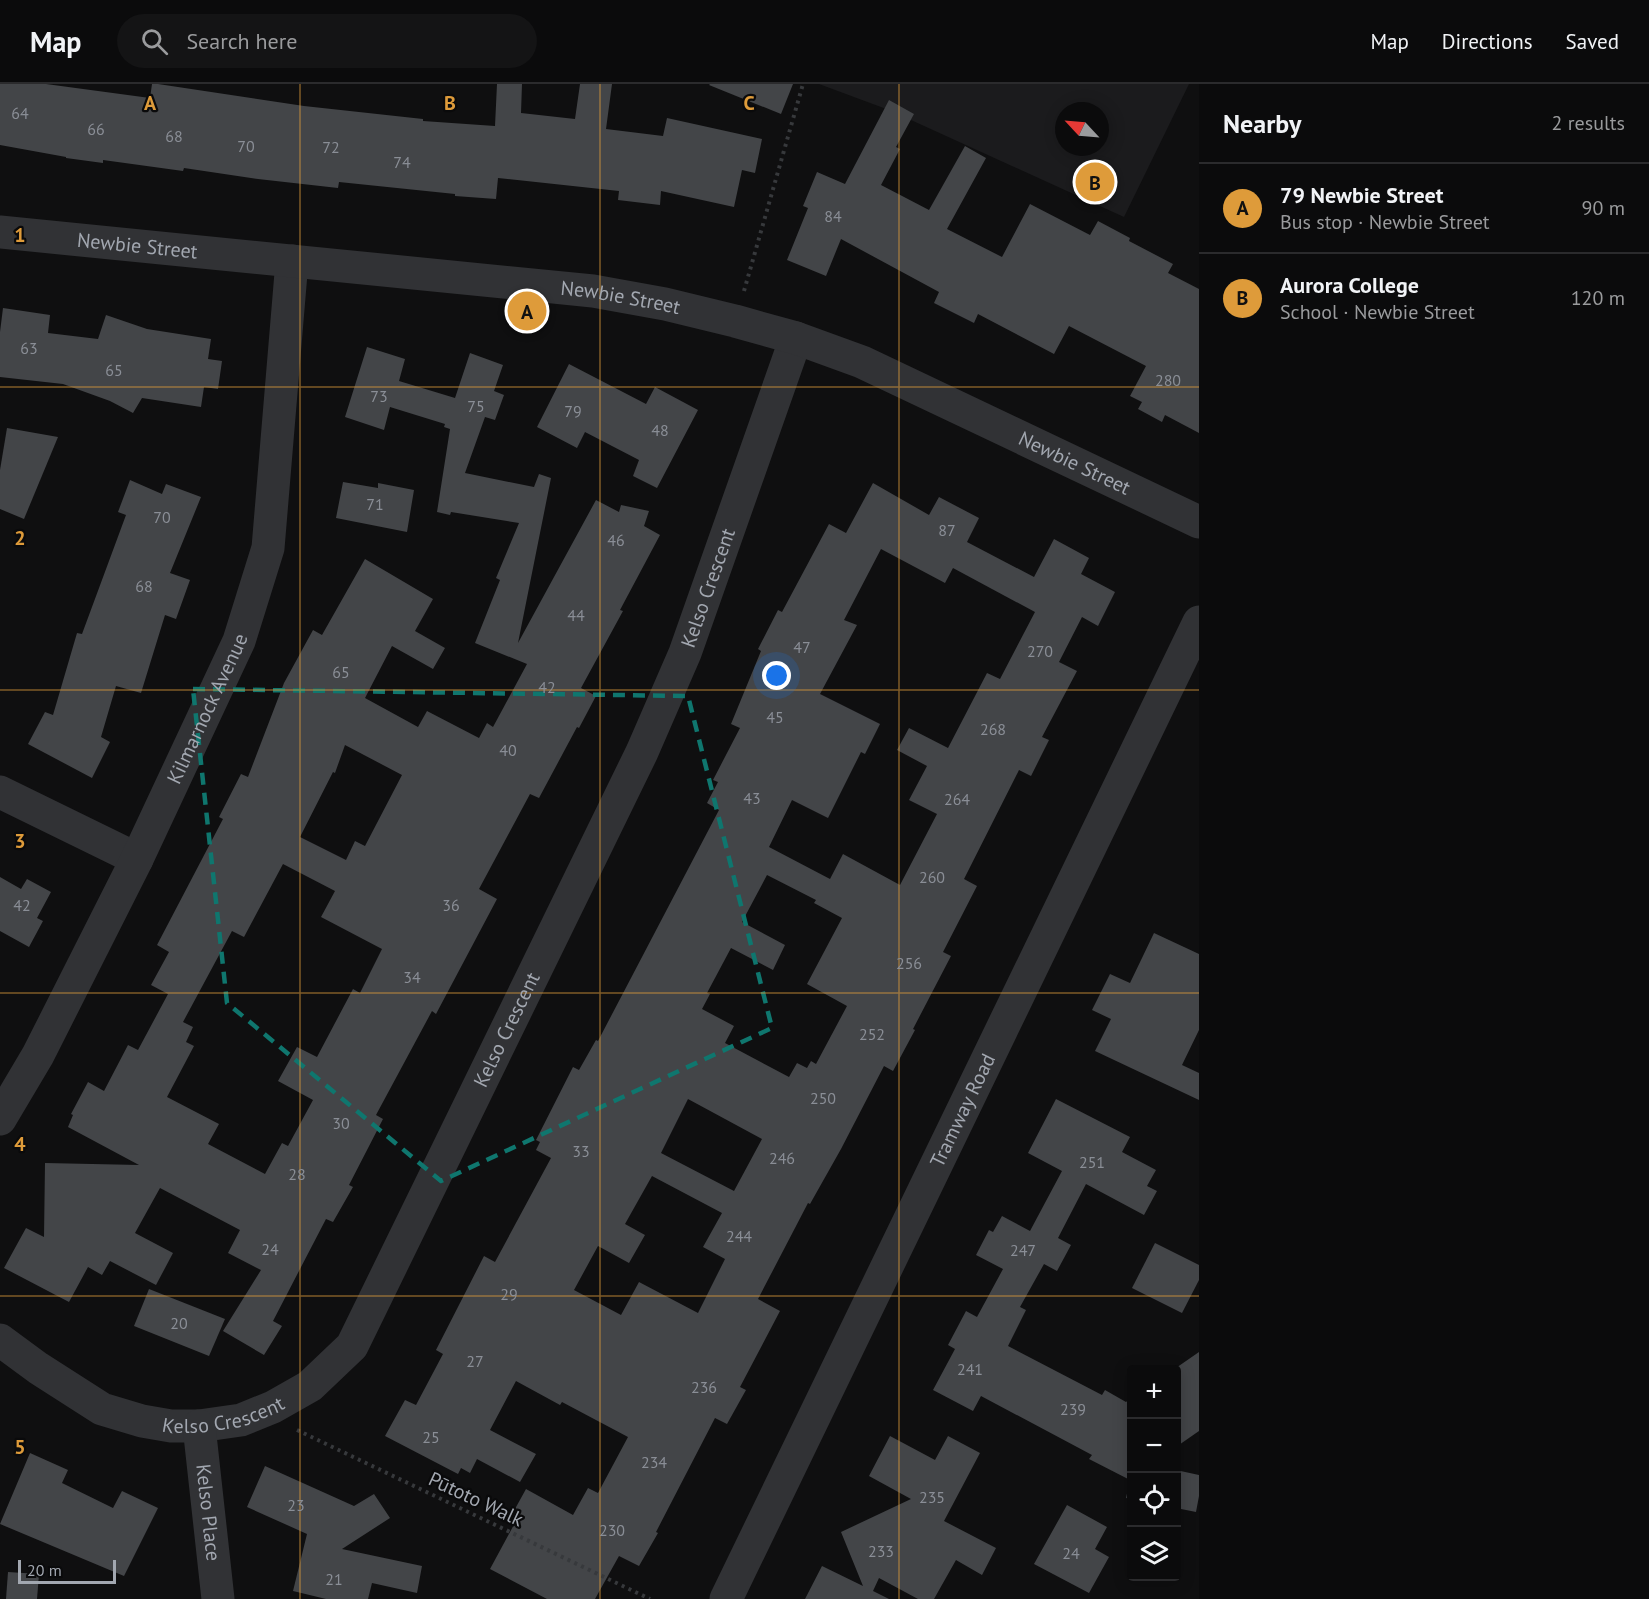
<!DOCTYPE html>
<html lang="en">
<head>
<meta charset="utf-8">
<style>
	body { margin:0; font-family:"PT Sans",sans-serif; background:#141415; color:#f1f3f6 }
	.controls { position:absolute; right:18px; bottom:18px; display:grid; overflow:hidden; border-radius:6px; box-shadow:0 3px 15px #0003 }
	.controls button { width:54px; height:54px; display:grid; place-items:center; padding:0; border:0; border-bottom:2px solid #2b2b2d; background:#0b0b0c; color:#f1f3f6; font:30px sans-serif }
	.compass { position:absolute; left:1055px; top:18px; width:54px; height:54px; border-radius:50%; background:#0b0b0c; box-shadow:0 3px 15px #0003; rotate:296deg }
	.scale { position:absolute; left:18px; bottom:15px; width:98px; box-sizing:border-box; padding-left:6px; border:3px solid #a2a7b0; border-top:0; font-size:16px; line-height:21px; white-space:nowrap; color:#a2a7b0; -webkit-text-stroke:4px #0a0a0b; paint-order:stroke }
	.you { position:absolute; left:777px; top:592px; width:21px; height:21px; margin:-15px; border:4px solid #fff; border-radius:50%; background:#1a73e8; box-shadow:0 0 0 9px #1a73e833 }
	.badge { display:grid; place-items:center; width:39px; height:39px; border-radius:50%; background:#de9b3a; color:#111; font-size:20px; font-weight:700 }
	.pin { position:absolute; translate:-50% -50%; border:3px solid #fff; box-shadow:0 2px 6px #0006 }
	.list { margin:0; padding:0; list-style:none }
	h2 { display:flex; justify-content:space-between; align-items:center; height:78px; margin:0; padding:0 24px; font-size:26px }
	h2 small { font-size:20px; font-weight:400; color:#9a9b9d }
	.list li { display:grid; grid-template-columns:39px 1fr auto; gap:18px; align-items:center; box-sizing:border-box; height:90px; padding:0 24px; border-top:2px solid #2b2b2d }
	.list b { display:block; font-size:22px; white-space:nowrap }
	.list p { margin:0; font-size:20px; white-space:nowrap; color:#9a9b9d }
	.list em { font-size:20px; font-style:normal; color:#9a9b9d }
	.icon { flex:none; width:33px; height:33px; fill:none; stroke:currentColor; stroke-width:2; stroke-linecap:round; stroke-linejoin:round }
	.map { position:relative; flex:none; width:1199px; height:1515px; overflow:hidden }
	header { display:flex; align-items:center; gap:36px; box-sizing:border-box; height:84px; padding:0 30px; background:#0b0b0c; border-bottom:2px solid #2b2b2d }
	header strong { font-size:28px }
	nav { display:flex; gap:33px; margin-inline-start:auto; font-size:21px }
	.search { width:420px; height:54px; background:#141415; display:flex; align-items:center; gap:15px; box-sizing:border-box; padding:0 21px; border-radius:33px; color:#9a9b9d; font-size:22px }
	main { display:flex }
	aside { flex:1; background:#0b0b0c }
	.map>svg:first-child { display:block }
	.built { fill:#1b1b1d; fill-rule:evenodd }
	.building { fill:#434548; fill-rule:evenodd }
	.lines { fill:none; stroke-linecap:round; stroke-linejoin:round }
	.path { stroke:#37393c; stroke-width:4; stroke-dasharray:3 4.5; stroke-linecap:butt }
	.minor { stroke:#313235; stroke-width:33 }
	.tertiary { stroke:#313235; stroke-width:33 }
	.marked { fill:none; stroke:#0f766e; stroke-width:4.5; stroke-dasharray:12 8; stroke-linejoin:round }
	.grid { fill:none; stroke:#de9b3a; stroke-width:1.5; stroke-opacity:0.55 }
	.labels { text-anchor:middle; dominant-baseline:central; stroke-width:4.5; stroke-linejoin:round; paint-order:stroke }
	.number-label { font-size:16px; fill:#8a8e96 }
	.street-label { font-size:20px; fill:#a2a7b0; stroke:#0a0a0b }
	.grid-label { font-size:20px; text-anchor:middle; font-weight:bold; fill:#de9b3a; stroke:#0a0a0b; stroke-width:4.5; stroke-linejoin:round; paint-order:stroke }
</style>
</head>
<body>
<header>
<strong>Map</strong>
<div class="search"><svg class="icon" aria-label="search" viewBox="0 0 24 24"><circle cx="10" cy="10" r="6"/><path d="M15 15l6 6"/></svg>Search here</div>
<nav><a>Map</a><a>Directions</a><a>Saved</a></nav>
</header>
<main>
<div class="map">
<svg width="1199" height="1515" viewBox="0 0 1199 1515">
	<rect width="100%" height="100%" fill="#0f0f10"/>
	<!-- built -->
	<path class="built" d="M819 0H1189L1124 133 889 26ZM1064 27H1100V63H1064Z"/>
	<!-- building -->
	<g class="building">
		<polygon points="0,0 46,0 150,14 152,0 158,0 304,22 423,35 423,37 495,42 497,0 522,0 521,29 575,35 580,0 612,0 606,45 663,52 667,34 762,55 755,89 742,86 734,123 661,107 660,121 618,116 619,107 498,94 496,115 455,112 455,110 339,98 338,104 258,95 184,84 183,87 103,76 103,79 66,74 66,73 0,61"/>
		<polygon points="710,0 793,0 781,30 709,1"/>
		<polygon points="889,16 914,30 896,63 900,65 881,101 929,126 965,62 986,74 947,145 1002,173 1030,120 1090,151 1098,137 1130,154 1129,157 1173,180 1168,189 1199,205 1199,349 1165,331 1162,338 1138,325 1142,318 1130,312 1146,282 1069,242 1054,270 978,230 974,239 934,219 939,208 841,155 826,192 787,176 808,124 803,122 817,88 845,100"/>
		<polygon points="3,224 50,231 48,249 98,255 106,231 147,245 211,255 208,275 222,277 218,305 204,303 201,323 142,314 133,329 110,317 63,300 0,293 0,248"/>
		<path d="M367 263 405 275 399 297 455 314 470 269 503 281 494 307 504 311 495 336 485 333 465 389 534 403 539 390 551 394 518 559 596 416 619 428 621 421 649 427 644 442 660 451 620 526 623 527 581 604 596 612 579 644 577 643 539 714 530 710 479 805 497 815 436 930 432 927 376 1031 383 1035 349 1101 353 1103 333 1138 326 1135 273 1237 282 1242 264 1271 223 1247 261 1186 228 1169 240 1146 160 1104 135 1149 173 1169 156 1201 110 1177 102 1191 88 1183 69 1218 4 1184 26 1144 44 1153 45 1079 139 1081 68 1043 73 1031 71 1030 88 998 104 1007 128 961 138 966 168 910 151 901 169 868 157 861 223 735 219 733 241 690 248 693 284 599 313 546 322 551 365 475 433 515 415 547 445 564 433 585 392 562 365 614 418 643 427 627 479 654 487 639 493 643 527 580 475 559 500 496 496 494 519 439 451 428 450 431 437 428 450 345 444 343 445 340 390 323 384 346 345 333ZM345 661 402 691 365 762 355 757 346 776 300 753 333 688 335 689ZM283 780 335 807 321 833 382 865 360 909 353 905 317 973 297 963 278 997 313 1016 288 1062 282 1059 265 1090 208 1060 219 1040 167 1013 194 962 186 958 193 943 183 938 232 847 244 853Z"/>
		<polygon points="569,280 646,320 655,303 698,326 657,404 633,392 639,376 585,348 577,364 537,343"/>
		<polygon points="7,344 58,353 24,435 0,425 0,386"/>
		<polygon points="130,396 162,410 166,400 201,413 170,489 190,496 176,535 165,531 141,609 116,602 101,653 110,658 92,694 28,660 45,628 53,631 77,549 82,550 126,431 118,428"/>
		<polygon points="343,398 378,404 378,399 414,406 407,448 336,434"/>
		<path d="M873 399 929 431 939 413 979 434 967 458 1034 493 1054 455 1089 474 1081 490 1115 508 1098 542 1082 533 1059 578 1077 587 1042 653 1049 656 1031 692 1019 686 964 795 977 802 943 868 951 872 913 945 915 946 893 987 884 982 841 1065 810 1120 808 1119 758 1215 780 1227 740 1303 746 1306 727 1340 715 1334 656 1448 658 1449 639 1482 619 1472 595 1515H547L490 1485 516 1437 510 1434 526 1405 573 1431 588 1404 598 1409 628 1353 562 1318 560 1321 516 1297 490 1346 536 1370 520 1398 477 1375 470 1389 461 1384 458 1390 385 1352 405 1316 416 1321 443 1270 436 1266 484 1172 495 1178 551 1074 536 1066 540 1058 536 1056 573 983 579 986 596 956 598 957 719 726 707 719 718 698 713 696 740 644 731 640 761 567 758 565 778 526 782 528 829 440 846 449ZM881 465 945 499 953 484 1035 528 1000 595 987 589 948 664 909 644 897 666 927 682 909 716 937 730 900 801 843 770 830 795 769 763 792 716 828 734 861 668 865 670 880 640 820 610 857 541 844 536ZM767 791 816 816 814 819 842 834 807 900 847 922 816 980 811 977 807 984 797 979 789 993 725 959 734 942 702 925 710 910 707 909 731 864 773 886 785 861 742 838ZM688 1015 762 1055 734 1107 661 1069ZM652 1092 722 1129 703 1163 725 1175 698 1229 639 1198 621 1231 574 1206 598 1162 629 1179 645 1151 625 1140Z"/>
		<polygon points="0,793 21,805 27,795 51,808 37,834 43,837 29,863 0,847"/>
		<polygon points="1154,849 1199,870 1199,946 1182,981 1199,989 1199,1016 1095,967 1111,935 1092,926 1110,890 1130,899"/>
		<polygon points="1056,1015 1130,1053 1122,1068 1156,1086 1147,1102 1157,1107 1144,1131 1086,1100 1058,1154 1071,1161 1057,1187 1044,1180 1020,1223 1026,1226 1008,1262 1102,1311 1105,1306 1126,1318 1131,1314 1131,1415 1126,1414 1130,1396 1089,1375 1092,1371 981,1312 973,1327 933,1306 955,1265 948,1261 966,1227 977,1233 1003,1185 976,1171 989,1146 993,1148 1002,1132 1030,1147 1062,1087 1028,1069"/>
		<polygon points="1155,1159 1199,1181 1199,1196 1182,1229 1132,1204"/>
		<polygon points="149,1205 225,1235 209,1272 134,1242"/>
		<polygon points="1199,1268 1199,1347 1176,1363 1176,1286 1173,1286"/>
		<polygon points="890,1352 935,1376 948,1352 980,1369 944,1437 996,1464 982,1491 956,1476 934,1515 918,1515 879,1494 873,1507 889,1515 805,1515 822,1482 863,1502 841,1448 911,1415 869,1392"/>
		<polygon points="30,1369 68,1386 62,1399 113,1424 122,1407 158,1424 124,1492 0,1440"/>
		<polygon points="265,1382 354,1422 374,1410 390,1434 342,1465 422,1482 417,1509 372,1499 368,1515 326,1515 293,1507 307,1450 247,1423"/>
		<polygon points="1176,1386 1199,1391 1199,1412 1196,1428 1176,1424"/>
		<polygon points="1067,1421 1107,1443 1095,1465 1109,1473 1089,1509 1034,1480"/>
		<polygon points="8,1488 39,1490 37,1515 6,1515"/>
	</g>
	<g class="lines">
		<!-- path -->
		<g class="path">
			<polyline points="744,207 803,0"/>
			<polyline points="297,1346 650,1515"/>
		</g>
		<!-- minor -->
		<g class="minor">
			<polyline points="0,708 137,775"/>
			<path id="s1" d="M0 1035 38 971 137 775 239 557 268 464 292 177"/>
			<path id="s2" d="M0 1256 38 1284 102 1325 142 1337 171 1342H199L241 1336 273 1323 310 1302 352 1262 642 668 685 569 796 254"/>
			<path id="s3" d="M199 1342 218 1515"/>
		</g>
		<!-- tertiary -->
		<g class="tertiary">
			<path id="s4" d="M0 148 593 207 665 220 735 237 796 254 862 278 1199 438"/>
			<path id="s5" d="M726 1515 1199 538"/>
		</g>
	</g>
	<!-- marked area -->
	<path class="marked" d="M193 605 688 612 772 944 441 1097 227 919Z"/>
	<!-- grid -->
	<path class="grid" d="M300 0V1515M600 0V1515M899 0V1515M0 303H1199M0 606H1199M0 909H1199M0 1212H1199"/>
	<g class="labels">
		<!-- number labels -->
		<g class="number-label">
			<text x="20" y="29">64</text>
			<text x="96" y="45">66</text>
			<text x="174" y="52">68</text>
			<text x="246" y="62">70</text>
			<text x="331" y="63">72</text>
			<text x="402" y="78">74</text>
			<text x="833" y="132">84</text>
			<text x="29" y="264">63</text>
			<text x="114" y="286">65</text>
			<text x="1168" y="296">280</text>
			<text x="379" y="312">73</text>
			<text x="476" y="322">75</text>
			<text x="573" y="327">79</text>
			<text x="660" y="346">48</text>
			<text x="375" y="420">71</text>
			<text x="162" y="433">70</text>
			<text x="947" y="446">87</text>
			<text x="616" y="456">46</text>
			<text x="144" y="502">68</text>
			<text x="576" y="531">44</text>
			<text x="802" y="563">47</text>
			<text x="1040" y="567">270</text>
			<text x="341" y="588">65</text>
			<text x="547" y="603">42</text>
			<text x="775" y="633">45</text>
			<text x="993" y="645">268</text>
			<text x="508" y="666">40</text>
			<text x="752" y="714">43</text>
			<text x="957" y="715">264</text>
			<text x="932" y="793">260</text>
			<text x="22" y="821">42</text>
			<text x="451" y="821">36</text>
			<text x="909" y="879">256</text>
			<text x="412" y="893">34</text>
			<text x="872" y="950">252</text>
			<text x="823" y="1014">250</text>
			<text x="341" y="1039">30</text>
			<text x="581" y="1067">33</text>
			<text x="782" y="1074">246</text>
			<text x="1092" y="1078">251</text>
			<text x="297" y="1090">28</text>
			<text x="739" y="1152">244</text>
			<text x="270" y="1165">24</text>
			<text x="1023" y="1166">247</text>
			<text x="509" y="1210">29</text>
			<text x="179" y="1239">20</text>
			<text x="475" y="1277">27</text>
			<text x="970" y="1285">241</text>
			<text x="704" y="1303">236</text>
			<text x="1073" y="1325">239</text>
			<text x="431" y="1353">25</text>
			<text x="654" y="1378">234</text>
			<text x="932" y="1413">235</text>
			<text x="296" y="1421">23</text>
			<text x="612" y="1446">230</text>
			<text x="881" y="1467">233</text>
			<text x="1071" y="1469">24</text>
			<text x="334" y="1495">21</text>
		</g>
		<!-- street labels -->
		<g class="street-label">
			<text stroke="none"><textPath href="#s4" startOffset="138">Newbie Street</textPath></text>
			<text stroke="none"><textPath href="#s4" startOffset="624">Newbie Street</textPath></text>
			<text stroke="none"><textPath href="#s4" startOffset="1110">Newbie Street</textPath></text>
			<text stroke="none"><textPath href="#s2" startOffset="1238">Kelso Crescent</textPath></text>
			<text stroke="none"><textPath href="#s1" startOffset="460">Kilmarnock Avenue</textPath></text>
			<text stroke="none"><textPath href="#s2" startOffset="752">Kelso Crescent</textPath></text>
			<text stroke="none"><textPath href="#s5" startOffset="543">Tramway Road</textPath></text>
			<text stroke="none"><textPath href="#s2" startOffset="248">Kelso Crescent</textPath></text>
			<text transform="translate(476 1415) rotate(25)">Pūtoto Walk</text>
			<text stroke="none"><textPath href="#s3" startOffset="87">Kelso Place</textPath></text>
		</g>
	</g>
	<g class="grid-label">
		<text x="150" y="26">A</text>
		<text x="450" y="26">B</text>
		<text x="749" y="26">C</text>
		<text x="20" y="158">1</text>
		<text x="20" y="461">2</text>
		<text x="20" y="764">3</text>
		<text x="20" y="1067">4</text>
		<text x="20" y="1370">5</text>
	</g>
</svg>
<div class="controls">
<button>+</button>
<button>−</button>
<button><svg class="icon" aria-label="locate" viewBox="0 0 24 24"><circle cx="12" cy="12" r="6"/><path d="M12 2v4M12 18v4M2 12h4M18 12h4"/></svg></button>
<button><svg class="icon" aria-label="layers" viewBox="0 0 24 24"><path d="M12 4l9 5-9 5-9-5zM3 14l9 5 9-5"/></svg></button>
</div>
<svg class="compass" viewBox="-18 -18 36 36"><path d="M0-13l5 13h-10z" fill="#e53935"/><path d="M0 13l5-13h-10z" fill="#9a9b9d"/></svg>
<div class="scale">20 m</div>
<div class="you"></div>
<div class="pin badge" style="left:527px;top:227px">A</div>
<div class="pin badge" style="left:1095px;top:98px">B</div>
</div>
<aside>
<h2>Nearby<small>2 results</small></h2>
<ul class="list">
<li><span class="badge">A</span><div><b>79 Newbie Street</b><p>Bus stop · Newbie Street</p></div><em>90 m</em></li>
<li><span class="badge">B</span><div><b>Aurora College</b><p>School · Newbie Street</p></div><em>120 m</em></li>
</ul>
</aside>
</main>
</body>
</html>
